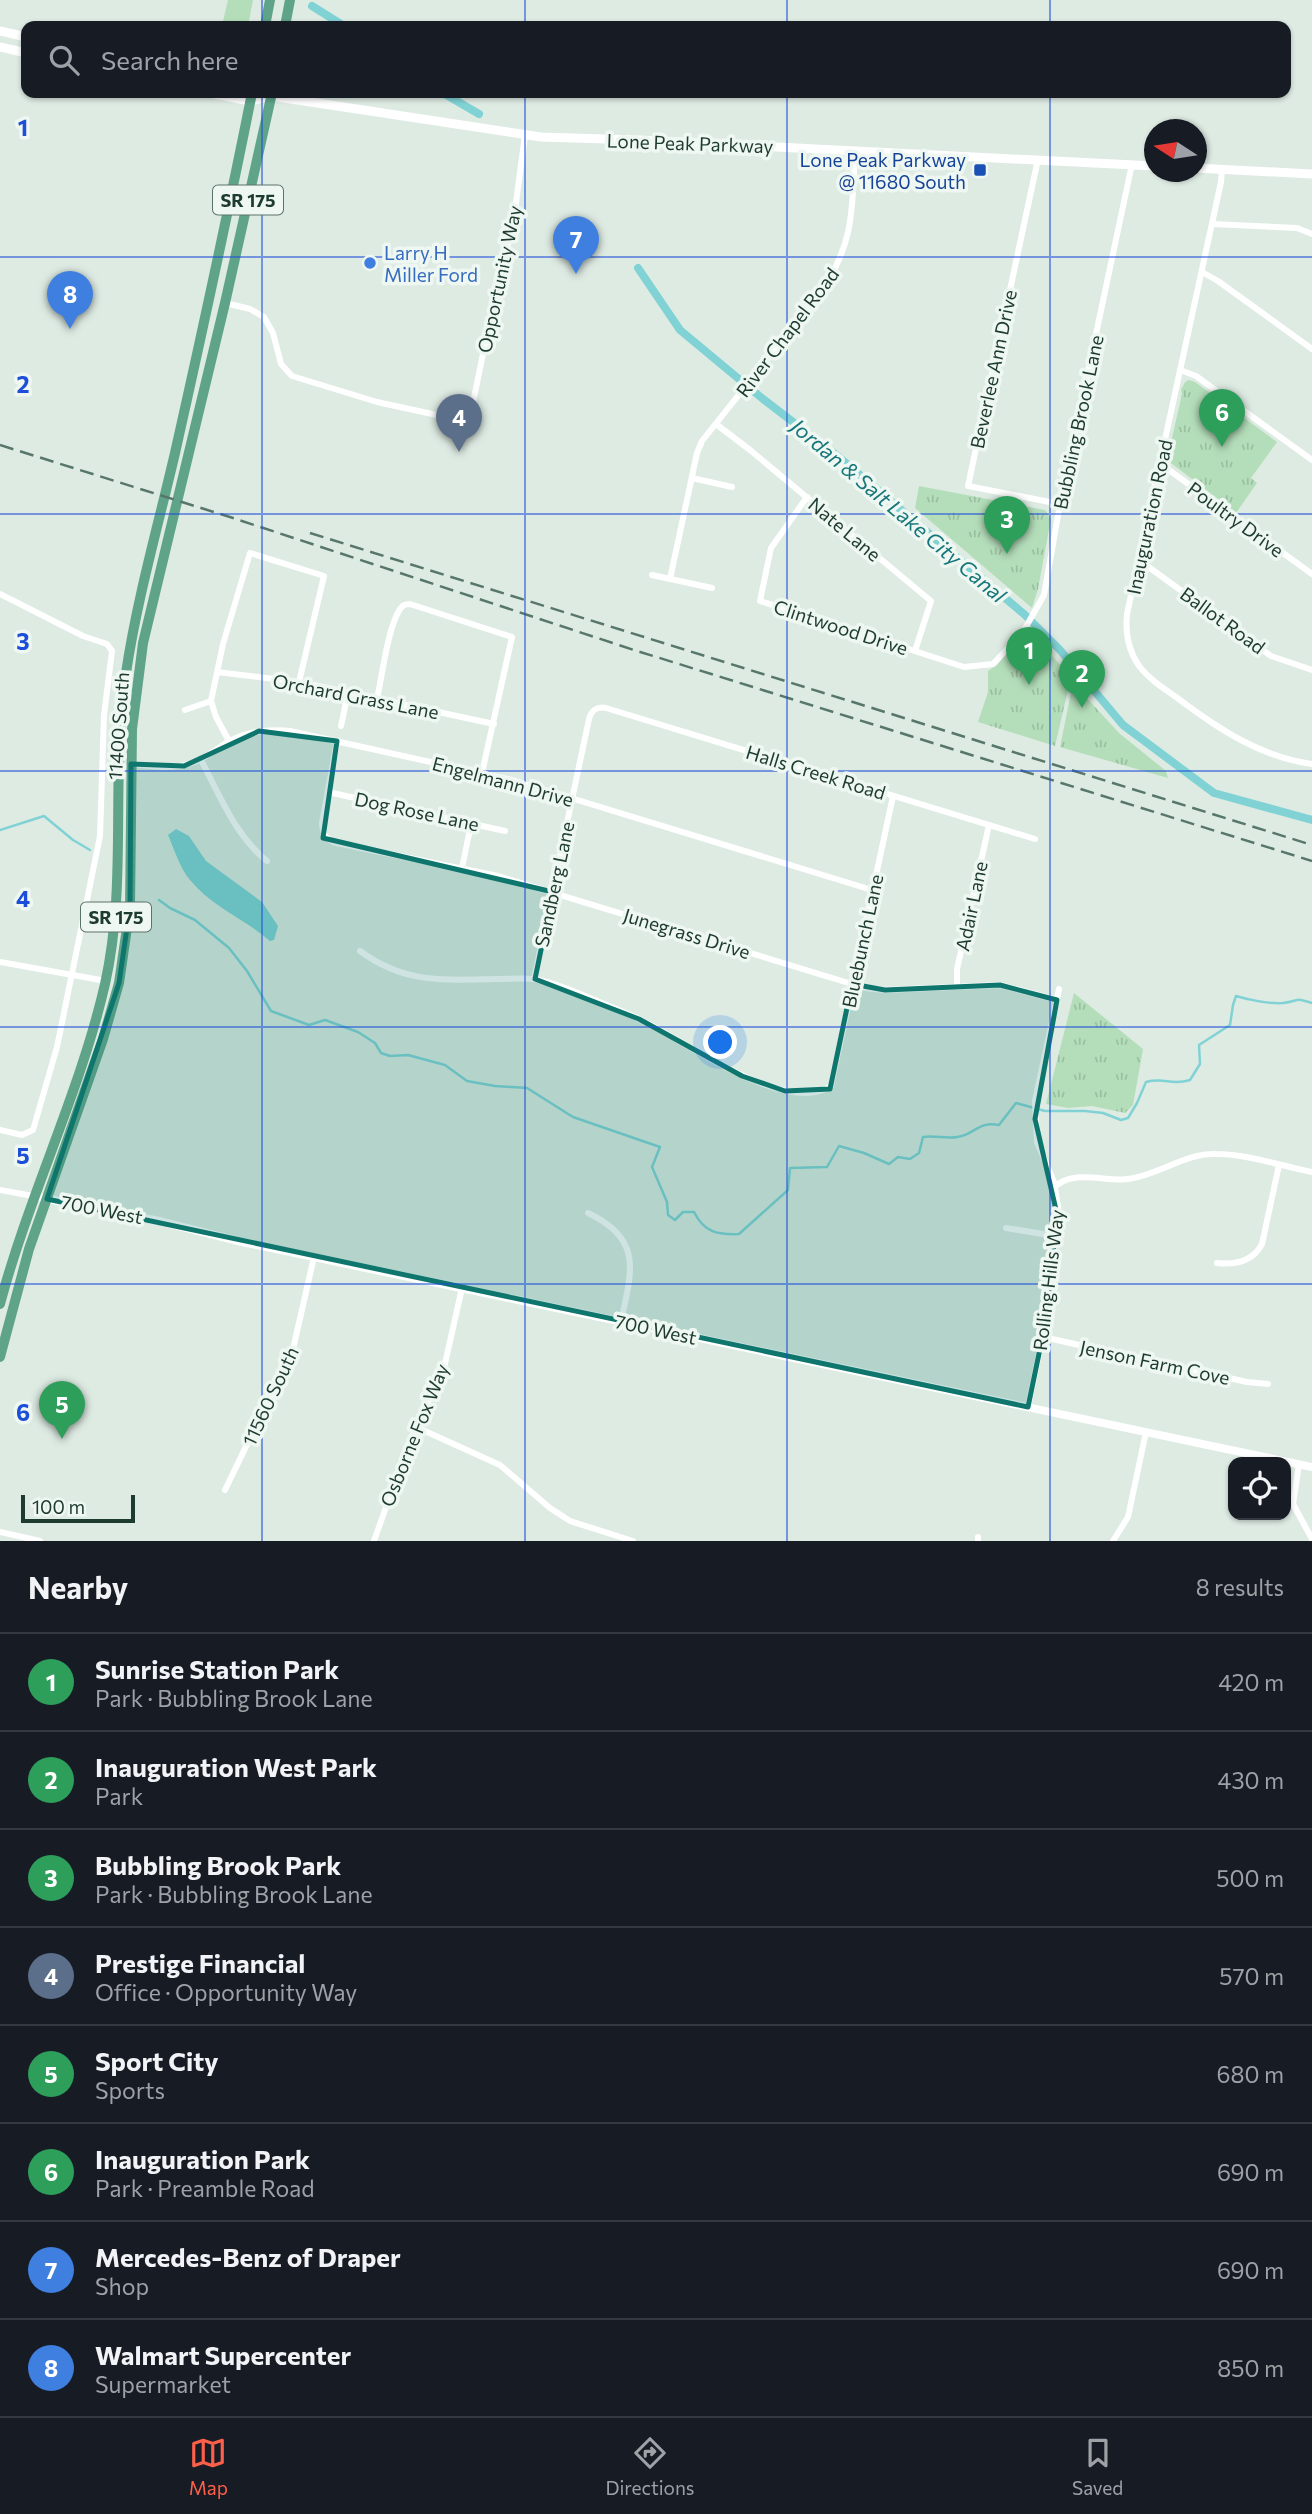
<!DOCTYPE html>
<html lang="en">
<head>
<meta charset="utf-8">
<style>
	body { margin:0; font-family:Commissioner,sans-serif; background:#20242c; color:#f1f3f6 }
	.controls { position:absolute; right:21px; bottom:21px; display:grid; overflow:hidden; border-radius:14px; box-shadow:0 2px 5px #0004 }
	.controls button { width:63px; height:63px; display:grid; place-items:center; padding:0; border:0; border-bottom:2px solid #363941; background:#171b24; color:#f1f3f6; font:35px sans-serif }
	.compass { position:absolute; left:1144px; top:119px; width:63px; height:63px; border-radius:50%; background:#171b24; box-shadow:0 2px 5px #0004; rotate:282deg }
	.scale { position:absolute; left:21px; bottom:18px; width:114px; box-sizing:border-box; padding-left:7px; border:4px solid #1e3b30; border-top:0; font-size:19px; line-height:24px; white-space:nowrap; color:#1e3b30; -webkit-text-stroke:5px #eef7f1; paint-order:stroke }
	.you { position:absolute; left:721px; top:1043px; width:24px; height:24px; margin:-18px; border:5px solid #fff; border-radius:50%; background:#1a73e8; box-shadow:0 0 0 10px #1a73e833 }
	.badge { display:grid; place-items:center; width:46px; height:46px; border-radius:50%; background:#fc604a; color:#fff; font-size:23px; font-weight:700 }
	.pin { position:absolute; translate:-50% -58px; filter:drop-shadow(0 2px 4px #0008) }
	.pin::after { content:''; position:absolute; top:37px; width:24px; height:21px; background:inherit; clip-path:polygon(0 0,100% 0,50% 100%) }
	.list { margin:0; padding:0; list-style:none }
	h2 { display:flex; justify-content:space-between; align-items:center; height:91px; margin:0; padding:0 28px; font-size:30px }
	h2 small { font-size:23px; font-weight:400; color:#9ea1a6 }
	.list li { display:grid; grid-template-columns:46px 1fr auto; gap:21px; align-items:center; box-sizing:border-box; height:98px; padding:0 28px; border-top:2px solid #363941 }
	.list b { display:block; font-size:26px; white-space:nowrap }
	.list p { margin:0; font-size:23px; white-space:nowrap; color:#9ea1a6 }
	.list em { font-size:23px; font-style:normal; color:#9ea1a6 }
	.icon { flex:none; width:38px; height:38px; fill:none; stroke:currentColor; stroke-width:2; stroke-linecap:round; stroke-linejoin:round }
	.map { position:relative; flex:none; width:1312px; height:1541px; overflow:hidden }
	.search { position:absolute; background:#171b24; box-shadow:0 2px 5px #0004; left:21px; right:21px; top:21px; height:77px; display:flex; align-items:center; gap:18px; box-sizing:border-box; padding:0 24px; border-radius:14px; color:#9ea1a6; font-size:26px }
	.sheet { height:875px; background:#171b24 }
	nav { display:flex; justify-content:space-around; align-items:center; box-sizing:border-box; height:98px; border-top:2px solid #363941; background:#171b24; font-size:19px; color:#9ea1a6 }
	nav a { display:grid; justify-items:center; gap:4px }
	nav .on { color:#fc604a }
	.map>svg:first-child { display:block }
	.green { fill:#b4deba }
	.park { fill:url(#park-tufts) }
	.water { fill:#81d2d5 }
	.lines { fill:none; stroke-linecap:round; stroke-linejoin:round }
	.stream { stroke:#81d2d5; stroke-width:2.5 }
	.canal { stroke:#81d2d5; stroke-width:8 }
	.minor { stroke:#fff; stroke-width:6 }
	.tertiary { stroke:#fff; stroke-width:8 }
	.secondary { stroke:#fff; stroke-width:9 }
	.primary { stroke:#5fa489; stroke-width:10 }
	.rail { stroke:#58776b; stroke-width:2.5; stroke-dasharray:14 7; stroke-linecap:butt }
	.marked { fill:#0f766e; fill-opacity:0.2; stroke:#0f766e; stroke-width:5; stroke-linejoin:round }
	.grid { fill:none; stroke:#1d4ed8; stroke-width:2; stroke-opacity:0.55 }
	.transit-dot { fill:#1a4fb4; stroke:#eef7f1; stroke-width:2.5 }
	.shop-dot { fill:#3f7fe0; stroke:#eef7f1; stroke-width:2.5 }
	.labels { text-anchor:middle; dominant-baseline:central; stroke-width:7; stroke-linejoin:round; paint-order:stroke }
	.shield { fill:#eef7f1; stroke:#5c736a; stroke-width:2 }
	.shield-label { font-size:18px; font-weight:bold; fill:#1e3b30 }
	.street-label { font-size:19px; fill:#1e3b30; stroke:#eef7f1 }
	.transit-label { font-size:19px; fill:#164399; stroke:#eef7f1; text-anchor:end }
	.shop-label { font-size:19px; fill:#366cbe; stroke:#eef7f1; text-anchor:start }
	.water-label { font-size:21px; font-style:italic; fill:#15767a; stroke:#eef7f1 }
	.grid-label { font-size:23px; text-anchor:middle; font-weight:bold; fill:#1d4ed8; stroke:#eef7f1; stroke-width:7; stroke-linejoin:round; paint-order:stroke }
</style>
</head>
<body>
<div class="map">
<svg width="1312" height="1541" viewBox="0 0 1312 1541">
	<defs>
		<pattern id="park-tufts" width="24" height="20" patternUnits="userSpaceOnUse" patternTransform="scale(1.75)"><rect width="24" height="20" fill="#b4deba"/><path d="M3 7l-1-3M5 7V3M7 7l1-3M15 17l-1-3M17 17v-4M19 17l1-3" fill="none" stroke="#9abfa0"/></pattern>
	</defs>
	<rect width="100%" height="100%" fill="#deebe3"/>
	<!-- green -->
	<polygon class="green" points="228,0 253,0 248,26 223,21"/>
	<!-- park -->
	<g class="park">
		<polygon points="1189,380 1195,382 1277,442 1251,478 1257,483 1236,513 1167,460 1182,394 1181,390 1185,382"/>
		<polygon points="919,486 1045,510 1051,519 1038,589 1032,608 915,508"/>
		<polygon points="1028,629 1071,677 1055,746 978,722 988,692 988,671 997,665"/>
		<polygon points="1073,683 1119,733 1166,771 1168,778 1060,747"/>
		<polygon points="1074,993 1143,1049 1133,1105 1125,1113 1092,1106 1068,1108 1046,1104"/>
	</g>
	<!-- water -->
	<path class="water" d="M176 829 189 836 206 861 262 902 278 926 274 940 270 941C245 919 212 907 190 880 180 868 174 849 168 835Z"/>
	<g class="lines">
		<!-- stream -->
		<g class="stream">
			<polyline points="0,830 44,816 73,840 90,850"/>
			<path d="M159 900 170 908 195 920 229 948 247 971 271 1011 309 1025 325 1020 358 1032 375 1043 381 1053 390 1056 408 1055 445 1065 467 1081 495 1086 527 1088 573 1117 660 1147 652 1167 667 1202 668 1215 675 1220 683 1212H694C704 1232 717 1235 739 1234L788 1190 790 1168 827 1167 839 1146 864 1153 889 1164 898 1157 910 1159 919 1153 923 1137C935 1135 946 1139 957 1137 975 1135 977 1121 999 1125L1016 1103 1045 1111H1085L1103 1113 1121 1120 1128 1118 1137 1103 1146 1082C1165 1077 1171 1086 1190 1080L1200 1064 1199 1045 1230 1025 1233 1005 1236 996C1249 1000 1270 1004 1283 1003 1300 1001 1294 997 1312 1003"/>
		</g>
		<!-- canal -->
		<g class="canal">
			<polyline points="312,6 344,26"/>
			<polyline points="443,93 479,114"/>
			<polyline points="638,268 680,330 763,399 840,458 1025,615 1060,650 1123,725 1214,793 1312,820"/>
		</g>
		<!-- minor -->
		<g class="minor">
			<polyline points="1038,159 968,486 1060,504"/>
			<path d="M1222 169 1221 182 1127 614C1125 633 1128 650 1139 666 1149 679 1163 688 1176 697 1217 728 1260 757 1312 764"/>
			<polyline points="1212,224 1297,228 1312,234"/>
			<polyline points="1202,272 1218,281 1312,349"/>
			<polyline points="225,303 250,309 264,317 273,333 281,364 292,376 377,402 469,422 498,281 513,225 525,135"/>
			<polyline points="1180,370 1196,376 1312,460"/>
			<polyline points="716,424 750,450 931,601 915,651"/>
			<polyline points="1160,465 1169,470 1312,574"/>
			<polyline points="692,478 732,487"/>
			<polyline points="807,497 771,548 760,601 964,667 993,664 1023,632 1044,595 1060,504 1132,164"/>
			<polyline points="1139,560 1271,656 1312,670"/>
			<polyline points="652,575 712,588"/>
			<path d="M670 579 697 453 702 441 823 289C855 240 852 207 855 151"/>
			<polyline points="0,594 83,636 107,644 112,651 104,715 100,836 57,1047 33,1130 22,1135 0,1130"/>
			<polyline points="217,672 299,682 494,724"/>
			<path d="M377 699C382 676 388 627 400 609 404 604 404 605 410 604L512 637 482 773"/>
			<polyline points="185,710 211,701"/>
			<polyline points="341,726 348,693"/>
			<polyline points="229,741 216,717 211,701 223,644 250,553 324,576 299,682"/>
			<path d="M337 741 322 823C323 835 325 839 336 843L498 876 865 988 885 990 1000 985 1057 1000"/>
			<path d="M201 760C220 796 235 835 267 861"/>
			<path d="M131 764C152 766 172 770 192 763 206 758 217 748 230 741 249 731 269 729 290 731L512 780 872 890"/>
			<polyline points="328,792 505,831"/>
			<polyline points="462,868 471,824"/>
			<path d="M360 951C405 984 443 980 496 979 509 979 521 978 534 979 559 983 603 1004 628 1014 676 1033 783 1118 831 1086L893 796"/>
			<polyline points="0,962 106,981"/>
			<path d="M534 979 589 719C591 711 597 706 606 708L1035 839"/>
			<polyline points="957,986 957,969 989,825"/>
			<path d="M1055 1187C1073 1169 1106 1182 1128 1179 1160 1175 1184 1153 1216 1154 1248 1154 1281 1166 1312 1172"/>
			<polyline points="0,1190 33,1196"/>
			<path d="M588 1213C643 1239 632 1271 621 1321"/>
			<polyline points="1006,1228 1055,1236"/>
			<path d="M1217 1263C1235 1265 1253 1261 1262 1244L1279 1165"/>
			<polyline points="1043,1337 1247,1382 1268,1384"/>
			<polyline points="1028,1407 1047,1315 1058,1207 1054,1182 1037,1142 1035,1101 1059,989"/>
			<polyline points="416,1427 500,1465 550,1508 570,1521 633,1541"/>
			<polyline points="1299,1464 1293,1504 1312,1539"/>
			<polyline points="225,1490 293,1349 314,1257"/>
			<polyline points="0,1532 40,1541"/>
			<polyline points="374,1541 408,1445 444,1368 462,1288"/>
			<polyline points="978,1541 978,1537"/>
			<polyline points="1113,1541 1128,1517 1146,1432"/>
		</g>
		<!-- tertiary -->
		<polyline class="tertiary" points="33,1196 159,1221 242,1242 1312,1467"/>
		<!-- secondary -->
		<g class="secondary">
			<polyline points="0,31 26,37"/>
			<polyline points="0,47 26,53"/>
			<polyline points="210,93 250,101 271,96 541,137 638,140 1154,166"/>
			<polyline points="1196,168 1312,174"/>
		</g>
		<!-- primary -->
		<g class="primary">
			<polyline points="265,26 270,0"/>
			<polyline points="285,26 290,0"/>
			<path d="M0 1304C29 1195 80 1093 105 984 128 881 110 776 126 673 137 599 158 526 175 453 202 333 228 213 252 93"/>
			<polyline points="0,1357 29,1249 103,1039 119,983 130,907 132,729 143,643 225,303 272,93"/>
		</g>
		<!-- rail -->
		<g class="rail">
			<polyline points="0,445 233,518 634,650 1312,861"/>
			<polyline points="310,533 1312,845"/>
		</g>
	</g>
	<!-- marked area -->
	<path class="marked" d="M259 731 337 741 323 838 553 892 535 979 639 1019 742 1076 785 1091 830 1089 852 984 885 990 1000 985 1057 1000 1035 1119 1057 1214 1047 1315 1028 1407 47 1199 119 983 130 907 131 764 184 766Z"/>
	<!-- grid -->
	<path class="grid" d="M262 0V26M525 0V26M787 0V26M1050 0V26M262 93V1541M525 93V1541M787 93V1541M1050 93V1541M0 257H1312M0 514H1312M0 771H1312M0 1027H1312M0 1284H1312"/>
	<!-- markers -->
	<rect class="transit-dot" x="973" y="163" width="14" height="14" rx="3.5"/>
	<circle class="shop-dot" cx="370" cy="263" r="7"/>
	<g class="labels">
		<!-- shield labels -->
		<g class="shield">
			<rect x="213" y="185.5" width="70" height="29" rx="5"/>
			<rect x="81" y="902.5" width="70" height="29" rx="5"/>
		</g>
		<g class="shield-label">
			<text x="248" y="200">SR 175</text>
			<text x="116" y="917">SR 175</text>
		</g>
		<!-- street labels -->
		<g class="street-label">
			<text transform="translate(690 143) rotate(2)">Lone Peak Parkway</text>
			<text transform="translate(499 279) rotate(-78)">Opportunity Way</text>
			<text transform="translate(787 332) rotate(-53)">River Chapel Road</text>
			<text transform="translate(993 369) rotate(-78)">Beverlee Ann Drive</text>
			<text transform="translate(1078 422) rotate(-78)">Bubbling Brook Lane</text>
			<text transform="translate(1149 517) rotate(-78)">Inauguration Road</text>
			<text transform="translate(1236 519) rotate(36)">Poultry Drive</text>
			<text transform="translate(845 529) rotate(40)">Nate Lane</text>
			<text transform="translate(1223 620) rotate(36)">Ballot Road</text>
			<text transform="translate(841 627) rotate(18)">Clintwood Drive</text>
			<text transform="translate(356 696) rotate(11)">Orchard Grass Lane</text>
			<text transform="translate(118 726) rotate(-86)">11400 South</text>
			<text transform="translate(816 772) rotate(17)">Halls Creek Road</text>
			<text transform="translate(503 781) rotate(15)">Engelmann Drive</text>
			<text transform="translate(417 811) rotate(12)">Dog Rose Lane</text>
			<text transform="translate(554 884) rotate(-78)">Sandberg Lane</text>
			<text transform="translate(971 906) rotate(-78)">Adair Lane</text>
			<text transform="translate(687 933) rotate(17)">Junegrass Drive</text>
			<text transform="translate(862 941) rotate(-78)">Bluebunch Lane</text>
			<text transform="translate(102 1209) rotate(11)">700 West</text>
			<text transform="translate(1048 1280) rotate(-83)">Rolling Hills Way</text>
			<text transform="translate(656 1329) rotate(12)">700 West</text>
			<text transform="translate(1155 1362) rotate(12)">Jenson Farm Cove</text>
			<text transform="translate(270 1396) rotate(-65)">11560 South</text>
			<text transform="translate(414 1435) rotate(-68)">Osborne Fox Way</text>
		</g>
		<!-- transit labels -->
		<g class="transit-label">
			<text x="966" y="159">Lone Peak Parkway<tspan x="966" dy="22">@ 11680 South</tspan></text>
		</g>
		<!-- shop labels -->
		<g class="shop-label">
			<text x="384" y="252">Larry H<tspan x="384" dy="22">Miller Ford</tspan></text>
		</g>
		<!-- water labels -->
		<g class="water-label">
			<text transform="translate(899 510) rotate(40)">Jordan &amp; Salt Lake City Canal</text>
		</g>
	</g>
	<g class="grid-label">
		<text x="23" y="136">1</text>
		<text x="23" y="393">2</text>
		<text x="23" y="650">3</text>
		<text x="23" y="907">4</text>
		<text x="23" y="1164">5</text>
		<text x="23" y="1421">6</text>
	</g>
</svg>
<div class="controls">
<button><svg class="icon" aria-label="locate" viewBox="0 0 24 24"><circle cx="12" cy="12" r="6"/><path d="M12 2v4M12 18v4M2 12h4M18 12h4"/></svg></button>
</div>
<svg class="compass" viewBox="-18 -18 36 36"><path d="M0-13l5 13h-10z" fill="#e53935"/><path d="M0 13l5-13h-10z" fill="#9ea1a6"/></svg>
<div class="scale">100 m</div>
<div class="you"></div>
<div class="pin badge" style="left:1029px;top:685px;background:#2e9e5b">1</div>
<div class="pin badge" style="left:1082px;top:708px;background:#2e9e5b">2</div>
<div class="pin badge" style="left:1007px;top:554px;background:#2e9e5b">3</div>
<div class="pin badge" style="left:459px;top:452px;background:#5c6f8a">4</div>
<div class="pin badge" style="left:62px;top:1439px;background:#2e9e5b">5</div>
<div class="pin badge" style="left:1222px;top:447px;background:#2e9e5b">6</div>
<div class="pin badge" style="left:576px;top:274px;background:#3f7fe0">7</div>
<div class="pin badge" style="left:70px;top:329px;background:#3f7fe0">8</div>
<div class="search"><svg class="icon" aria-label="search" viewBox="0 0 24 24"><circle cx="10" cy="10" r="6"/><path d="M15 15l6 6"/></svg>Search here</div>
</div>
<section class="sheet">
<h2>Nearby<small>8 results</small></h2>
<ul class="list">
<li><span class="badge" style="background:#2e9e5b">1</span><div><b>Sunrise Station Park</b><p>Park · Bubbling Brook Lane</p></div><em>420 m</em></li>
<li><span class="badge" style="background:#2e9e5b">2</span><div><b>Inauguration West Park</b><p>Park</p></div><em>430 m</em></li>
<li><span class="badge" style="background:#2e9e5b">3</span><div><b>Bubbling Brook Park</b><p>Park · Bubbling Brook Lane</p></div><em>500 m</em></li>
<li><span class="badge" style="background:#5c6f8a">4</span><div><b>Prestige Financial</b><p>Office · Opportunity Way</p></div><em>570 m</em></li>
<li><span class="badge" style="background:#2e9e5b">5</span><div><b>Sport City</b><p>Sports</p></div><em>680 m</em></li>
<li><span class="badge" style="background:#2e9e5b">6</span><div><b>Inauguration Park</b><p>Park · Preamble Road</p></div><em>690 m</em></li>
<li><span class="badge" style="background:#3f7fe0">7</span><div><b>Mercedes-Benz of Draper</b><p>Shop</p></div><em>690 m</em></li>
<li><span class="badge" style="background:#3f7fe0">8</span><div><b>Walmart Supercenter</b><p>Supermarket</p></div><em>850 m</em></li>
</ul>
</section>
<nav>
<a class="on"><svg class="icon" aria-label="map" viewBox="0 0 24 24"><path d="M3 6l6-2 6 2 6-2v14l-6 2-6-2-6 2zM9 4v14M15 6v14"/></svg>Map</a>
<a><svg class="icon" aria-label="directions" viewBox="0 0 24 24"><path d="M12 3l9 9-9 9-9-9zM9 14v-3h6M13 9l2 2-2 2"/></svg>Directions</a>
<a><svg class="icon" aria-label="saved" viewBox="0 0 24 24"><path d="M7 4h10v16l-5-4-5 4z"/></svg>Saved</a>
</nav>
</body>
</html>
